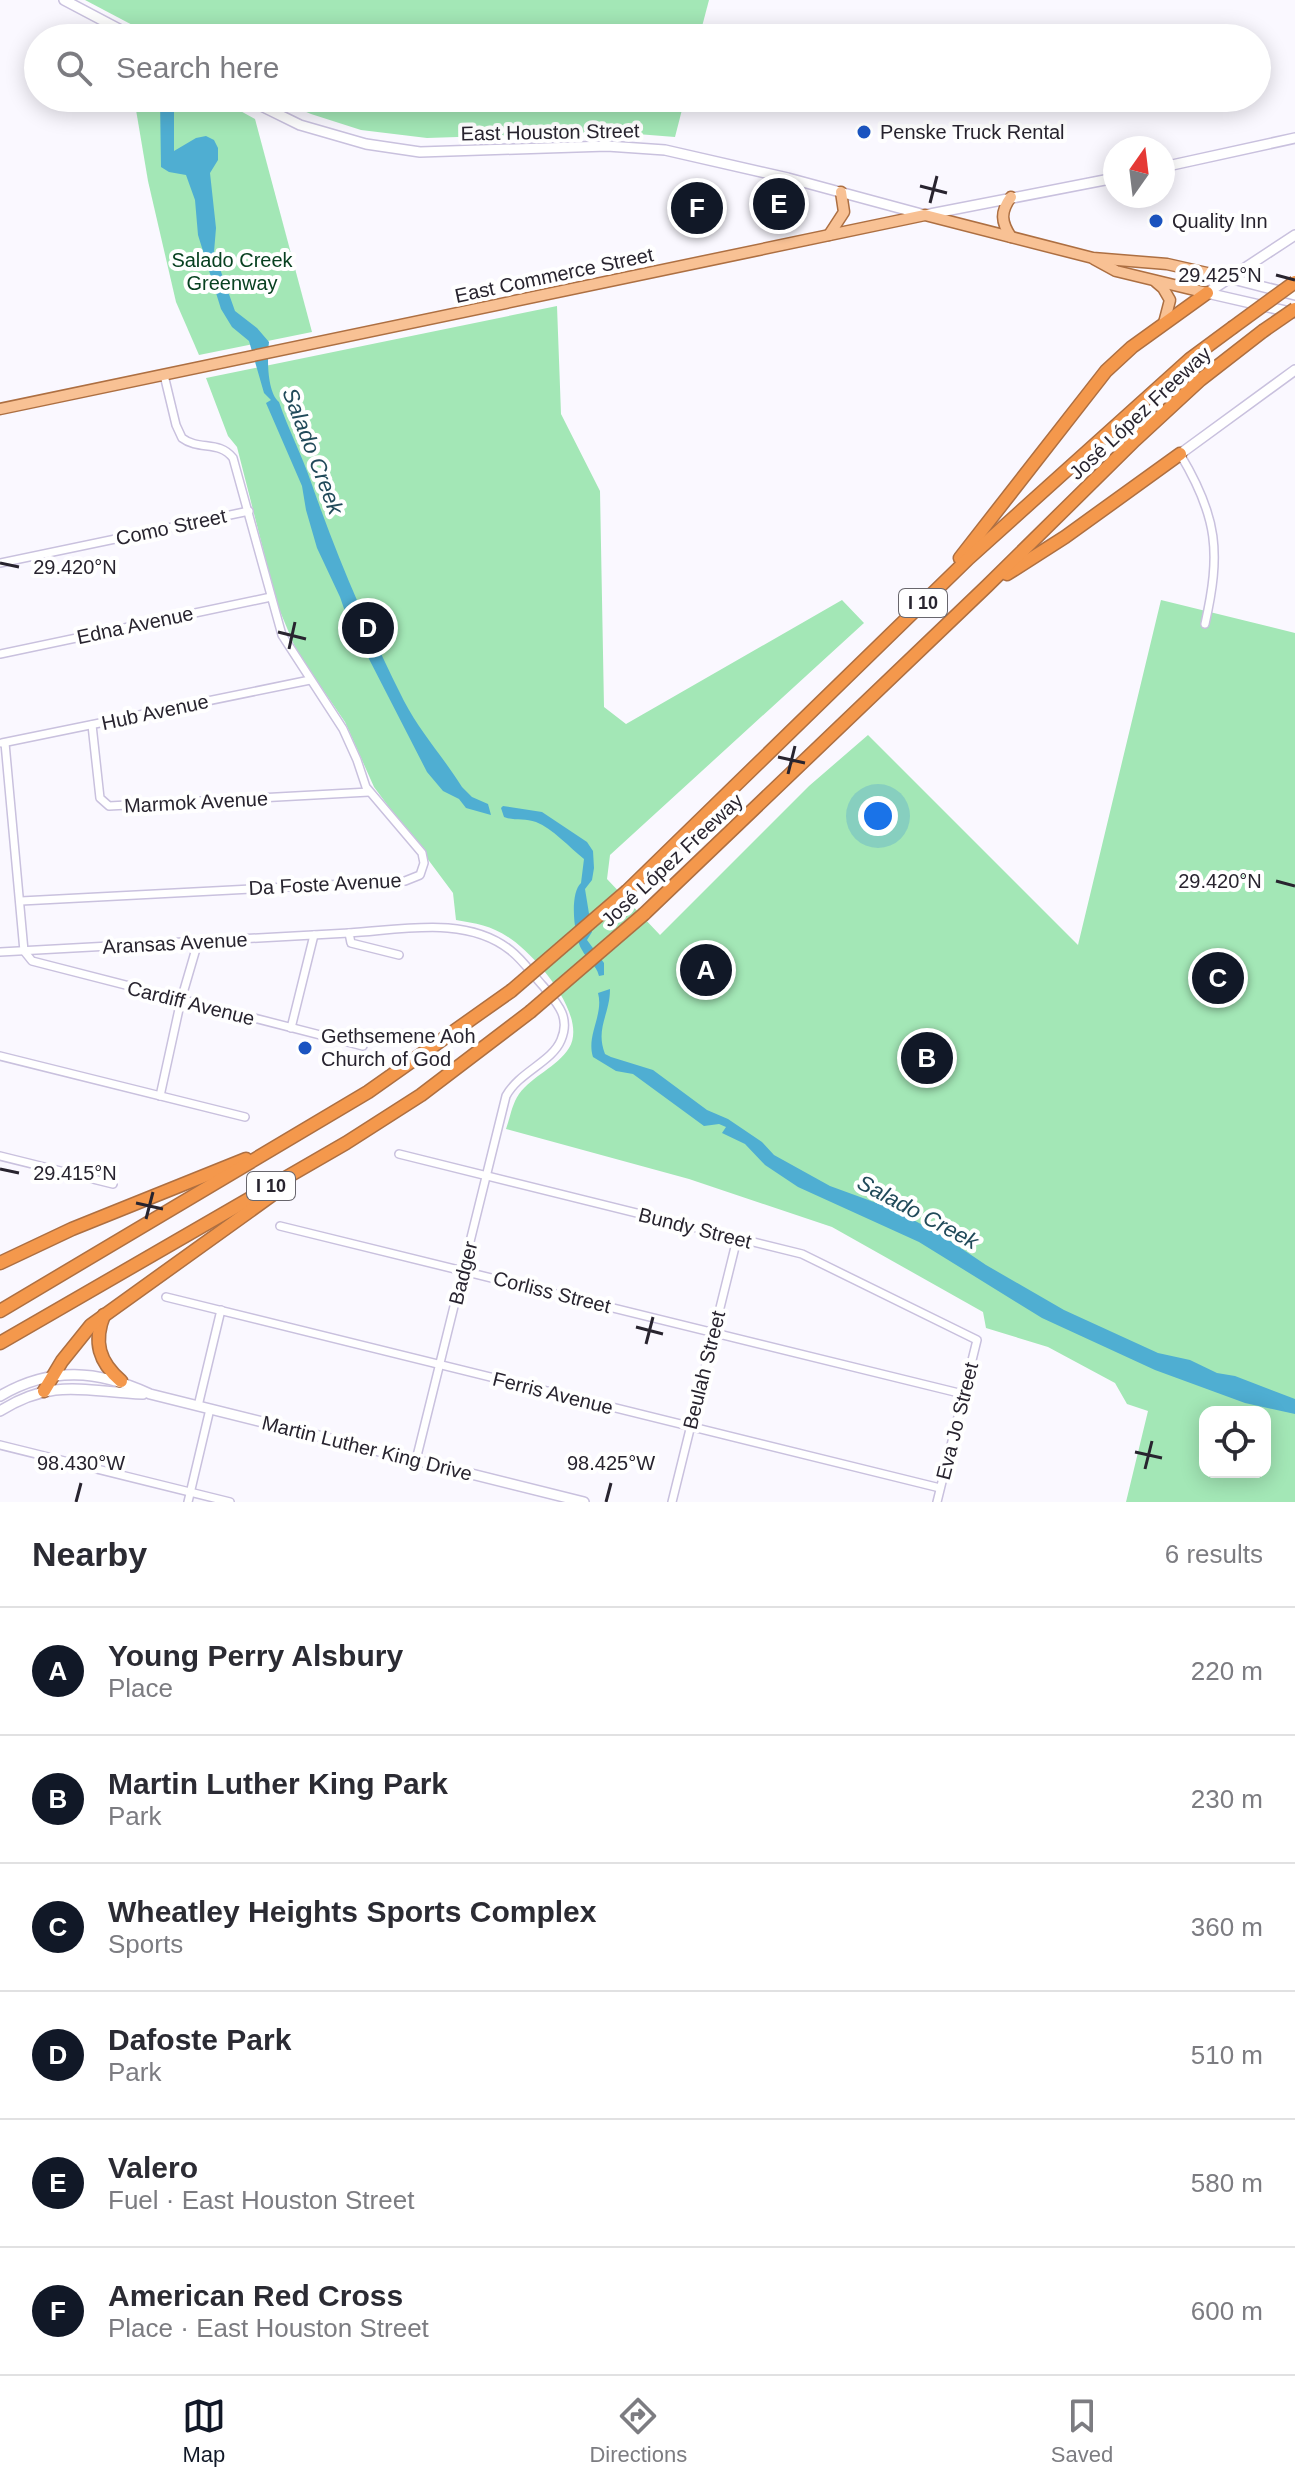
<!DOCTYPE html>
<html lang="en">
<head>
<meta charset="utf-8">
<style>
	body { margin:0; font-family:Helvetica,sans-serif; background:#f7f7f7; color:#2b2b33 }
	.controls { position:absolute; right:24px; bottom:24px; display:grid; overflow:hidden; border-radius:16px; box-shadow:0 4px 20px #0003 }
	.controls button { width:72px; height:72px; display:grid; place-items:center; padding:0; border:0; border-bottom:2px solid #e1e1e2; background:#fff; color:#2b2b33; font:40px sans-serif }
	.compass { position:absolute; left:1103px; top:136px; width:72px; height:72px; border-radius:50%; background:#fff; box-shadow:0 4px 20px #0003; rotate:14deg }
	.you { position:absolute; left:878px; top:816px; width:28px; height:28px; margin:-20px; border:6px solid #fff; border-radius:50%; background:#1a73e8; box-shadow:0 0 0 12px #1a73e833 }
	.badge { display:grid; place-items:center; width:52px; height:52px; border-radius:50%; background:#111827; color:#fff; font-size:26px; font-weight:700 }
	.pin { position:absolute; translate:-50% -50%; border:4px solid #fff; box-shadow:0 2px 8px #0006 }
	.list { margin:0; padding:0; list-style:none }
	h2 { display:flex; justify-content:space-between; align-items:center; height:104px; margin:0; padding:0 32px; font-size:34px }
	h2 small { font-size:26px; font-weight:400; color:#7c7c81 }
	.list li { display:grid; grid-template-columns:52px 1fr auto; gap:24px; align-items:center; box-sizing:border-box; height:128px; padding:0 32px; border-top:2px solid #e1e1e2 }
	.list b { display:block; font-size:30px; white-space:nowrap }
	.list p { margin:0; font-size:26px; white-space:nowrap; color:#7c7c81 }
	.list em { font-size:26px; font-style:normal; color:#7c7c81 }
	.icon { flex:none; width:44px; height:44px; fill:none; stroke:currentColor; stroke-width:2; stroke-linecap:round; stroke-linejoin:round }
	.map { position:relative; flex:none; width:1295px; height:1502px; overflow:hidden }
	.search { position:absolute; background:#fff; box-shadow:0 4px 20px #0003; left:24px; right:24px; top:24px; height:88px; display:flex; align-items:center; gap:20px; box-sizing:border-box; padding:0 28px; border-radius:44px; color:#7c7c81; font-size:30px }
	.sheet { height:872px; background:#fff }
	nav { display:flex; justify-content:space-around; align-items:center; box-sizing:border-box; height:112px; border-top:2px solid #e1e1e2; background:#fff; font-size:22px; color:#7c7c81 }
	nav a { display:grid; justify-items:center; gap:4px }
	nav .on { color:#111827 }
	.map>svg:first-child { display:block }
	.green { fill:#a3e7b6; fill-rule:evenodd }
	.water { fill:#4faed2 }
	.lines { fill:none; stroke-linecap:round; stroke-linejoin:round }
	.street-casing { stroke:#c9c1de; stroke-width:10 }
	.secondary-casing { stroke:#c9c1de; stroke-width:12 }
	.primary-casing { stroke:#ad6f42; stroke-width:13 }
	.highway-casing { stroke:#ad6f42; stroke-width:15 }
	.street { stroke:#fff; stroke-width:7 }
	.secondary { stroke:#fff; stroke-width:9 }
	.primary { stroke:#f8c194; stroke-width:10 }
	.highway { stroke:#f4984c; stroke-width:12 }
	.highway-bridge-casing { stroke:#ad6f42; stroke-width:15; stroke-linecap:butt }
	.highway-bridge { stroke:#f4984c; stroke-width:12 }
	.ticks { fill:none; stroke:#28242f; stroke-width:3 }
	.poi-dot { fill:#1b54c1; stroke:#fff; stroke-width:3 }
	.labels { text-anchor:middle; dominant-baseline:central; stroke-width:8; stroke-linejoin:round; paint-order:stroke }
	.shield { fill:#fff; stroke:#68666d; stroke-width:2 }
	.shield-label { font-size:18px; font-weight:bold; fill:#28242f }
	.street-label { font-size:20px; fill:#28242f; stroke:#fff }
	.poi-label { font-size:20px; fill:#28242f; stroke:#fff; text-anchor:start }
	.park-label { font-size:20px; fill:#084121; stroke:#fff }
	.water-label { font-size:22px; font-style:italic; fill:#214a5a; stroke:#fff }
	.ticks-label { font-size:20px; text-anchor:middle; fill:#28242f; stroke:#fff; stroke-width:8; stroke-linejoin:round; paint-order:stroke }
</style>
</head>
<body>
<div class="map">
<svg width="1295" height="1502" viewBox="0 0 1295 1502">
	<rect width="100%" height="100%" fill="#faf8ff"/>
	<!-- green -->
	<g class="green">
		<polygon points="85,0 709,0 699,38 157,38"/>
		<polygon points="134,98 217,98 255,119 312,332 199,355 176,302 148,181"/>
		<polygon points="274,98 685,98 675,137 612,132 427,138 361,130 311,114"/>
		<path d="M557 306 561 414 600 491 604 707 626 724 842 600 864 623 610 855 607 879 660 935 809 786 868 735 1078 945 1161 600 1295 633V1502H1126L1148 1411 1127 1404 1115 1383 1048 1347 986 1328 983 1312 832 1227 689 1179 506 1129C510 1118 512 1104 519 1094 532 1076 557 1067 569 1048 589 1016 534 953 508 937 492 926 475 923 456 920L453 893 374 787 345 722 297 652 277 604 237 447 228 436 206 378ZM1205 1412H1265V1472H1205Z"/>
	</g>
	<!-- water -->
	<g class="water">
		<path d="M160 98H174V151L196 138 206 136 214 140 218 148V160L210 173 216 228 214 252 235 311 257 328 269 342C267 358 267 392 279 402 288 429 302 455 311 482 337 557 368 629 404 701 420 732 444 758 462 787L472 797 488 804 491 815 466 808 459 799 443 791 427 772 369 659 361 635 349 623 340 597 317 548 306 510 302 486 266 403 271 400 264 393 249 341 232 327 221 309 198 235 195 200 186 175 169 172 161 167Z"/>
		<path d="M503 806 542 812 587 842 593 851 594 868 592 880 585 889 592 932 587 940 604 963V975L599 976C596 964 587 960 582 950 574 937 569 894 581 883L584 859C569 847 553 829 536 822 525 818 514 821 504 817L501 808Z"/>
		<path d="M610 989C610 1015 595 1028 605 1054L611 1057 653 1070 707 1110 728 1119 762 1142 774 1155 830 1186 893 1209 943 1236 986 1265 1064 1310 1158 1353 1190 1360 1217 1373 1235 1376 1295 1399V1414L1245 1403 1155 1370 1042 1318 919 1242 798 1187 765 1165 745 1144 722 1133 726 1127 719 1124 704 1126 633 1074 616 1071 593 1057C586 1035 604 1015 598 993Z"/>
	</g>
	<g class="lines">
		<defs>
			<g id="street">
				<path d="M1180 454C1218 517 1221 553 1205 624"/>
				<polyline points="0,563 249,511"/>
				<polyline points="0,654 271,597"/>
				<polyline points="92,725 100,798 109,806 369,792"/>
				<polyline points="2,743 310,680"/>
				<polyline points="5,743 24,951 32,961 363,1046"/>
				<path d="M21 901 405 881 420 875 424 863 422 853 366 787 357 760 343 729 282 635 233 458C219 440 199 451 182 438L176 425 164 375"/>
				<polyline points="0,952 349,933"/>
				<path d="M399 955 351 943 349 933C401 930 466 915 510 950 523 960 532 974 543 986 557 1003 571 1017 561 1040 552 1062 519 1072 506 1096L416 1460"/>
				<polyline points="291,1028 314,935"/>
				<polyline points="0,1056 245,1117"/>
				<polyline points="160,1096 181,1000 198,942"/>
				<polyline points="399,1154 802,1254 977,1340 937,1502"/>
				<polyline points="0,1156 113,1184"/>
				<polyline points="280,1226 963,1394"/>
				<polyline points="166,1297 940,1488"/>
				<polyline points="198,1406 221,1310"/>
				<polyline points="0,1445 230,1502"/>
				<polyline points="188,1502 210,1409"/>
				<polyline points="672,1502 737,1239"/>
			</g>
			<g id="secondary">
				<polyline points="64,0 136,38"/>
				<polyline points="245,98 300,125 366,144 420,152 607,146 665,150 788,178 925,215 1115,178"/>
				<polyline points="1163,167 1295,138"/>
				<polyline points="1229,278 1295,295"/>
				<polyline points="1207,293 1295,235"/>
				<polyline points="1207,293 1294,313"/>
				<polyline points="1180,454 1295,370"/>
				<path d="M0 1396C51 1366 98 1370 150 1394L584 1502"/>
				<path d="M0 1411C54 1377 86 1392 143 1394"/>
			</g>
			<g id="primary">
				<polyline points="829,235 844,212 841,192"/>
				<path d="M1011 237C1001 222 1000 212 1011 197"/>
				<polyline points="1094,259 1116,271 1207,293"/>
				<polyline points="1156,282 1163,288 1170,300 1164,323"/>
				<polyline points="0,409 925,215 1093,258 1167,264 1229,278"/>
			</g>
			<g id="highway">
				<polyline points="960,558 1106,371 1132,347 1207,293"/>
				<polyline points="1007,574 1065,537 1180,454"/>
				<polyline points="627,891 969,558 1190,359 1232,328"/>
				<polyline points="644,914 987,586 1135,440 1200,380 1263,331"/>
				<polyline points="0,1263 72,1229 246,1159"/>
				<polyline points="0,1311 368,1092 511,991"/>
				<path d="M104 1315C93 1342 99 1362 121 1381"/>
				<polyline points="0,1343 346,1143 421,1095 530,1012"/>
				<polyline points="44,1391 62,1361 91,1325 279,1190"/>
			</g>
		</defs>
		<!-- street casing -->
		<use href="#street" class="street-casing"/>
		<!-- secondary casing -->
		<use href="#secondary" class="secondary-casing"/>
		<!-- primary casing -->
		<use href="#primary" class="primary-casing"/>
		<!-- highway casing -->
		<use href="#highway" class="highway-casing"/>
		<!-- street -->
		<use href="#street" class="street"/>
		<!-- secondary -->
		<use href="#secondary" class="secondary"/>
		<!-- primary -->
		<use href="#primary" class="primary"/>
		<!-- highway -->
		<use href="#highway" class="highway"/>
		<defs>
			<g id="highway-bridge">
				<polyline points="1232,328 1295,282"/>
				<polyline points="1263,331 1295,309"/>
				<polyline points="511,991 627,891"/>
				<polyline points="530,1012 644,914"/>
			</g>
		</defs>
		<!-- highway-bridge casing -->
		<use href="#highway-bridge" class="highway-bridge-casing"/>
		<!-- highway-bridge -->
		<use href="#highway-bridge" class="highway-bridge"/>
	</g>
	<!-- ticks -->
	<path class="ticks" d="M920 186 947 193M930 203 937 176M1276 275 1295 280M0 563 19 567M278 632 306 639M289 649 295 622M778 757 805 763M788 774 795 746M1276 881 1295 886M0 1169 19 1173M136 1203 163 1209M146 1219 153 1192M636 1327 663 1334M646 1344 653 1317M1135 1452 1162 1458M1145 1469 1152 1441M76 1502 81 1483M606 1502 611 1483"/>
	<!-- markers -->
	<g class="poi-dot">
		<circle cx="864" cy="132" r="8"/>
		<circle cx="1156" cy="221" r="8"/>
		<circle cx="305" cy="1048" r="8"/>
	</g>
	<g class="labels">
		<!-- shield labels -->
		<g class="shield">
			<rect x="899" y="589" width="48" height="28" rx="6"/>
			<rect x="247" y="1172" width="48" height="28" rx="6"/>
		</g>
		<g class="shield-label">
			<text x="923" y="603">I 10</text>
			<text x="271" y="1186">I 10</text>
		</g>
		<!-- street labels -->
		<g class="street-label">
			<text transform="translate(550 132) rotate(-1)">East Houston Street</text>
			<text transform="translate(554 275) rotate(-12)">East Commerce Street</text>
			<text transform="translate(1140 413) rotate(-43)">José López Freeway</text>
			<text transform="translate(171 527) rotate(-12)">Como Street</text>
			<text transform="translate(135 625) rotate(-12)">Edna Avenue</text>
			<text transform="translate(155 712) rotate(-12)">Hub Avenue</text>
			<text transform="translate(196 802) rotate(-3)">Marmok Avenue</text>
			<text transform="translate(672 860) rotate(-43)">José López Freeway</text>
			<text transform="translate(325 884) rotate(-3)">Da Foste Avenue</text>
			<text transform="translate(175 943) rotate(-3)">Aransas Avenue</text>
			<text transform="translate(191 1003) rotate(14)">Cardiff Avenue</text>
			<text transform="translate(695 1228) rotate(14)">Bundy Street</text>
			<text transform="translate(463 1273) rotate(-76)">Badger</text>
			<text transform="translate(552 1292) rotate(14)">Corliss Street</text>
			<text transform="translate(704 1370) rotate(-76)">Beulah Street</text>
			<text transform="translate(553 1393) rotate(14)">Ferris Avenue</text>
			<text transform="translate(957 1421) rotate(-76)">Eva Jo Street</text>
			<text transform="translate(367 1448) rotate(14)">Martin Luther King Drive</text>
		</g>
		<!-- poi labels -->
		<g class="poi-label">
			<text x="880" y="132">Penske Truck Rental</text>
			<text x="1172" y="221">Quality Inn</text>
			<text x="321" y="1036">Gethsemene Aoh<tspan x="321" dy="23">Church of God</tspan></text>
		</g>
		<!-- park labels -->
		<g class="park-label">
			<text x="232" y="260">Salado Creek<tspan x="232" dy="23">Greenway</tspan></text>
		</g>
		<!-- water labels -->
		<g class="water-label">
			<text transform="translate(313 451) rotate(69)">Salado Creek</text>
			<text transform="translate(918 1212) rotate(28)">Salado Creek</text>
		</g>
	</g>
	<g class="ticks-label">
		<text x="1220" y="282">29.425°N</text>
		<text x="75" y="574">29.420°N</text>
		<text x="1220" y="888">29.420°N</text>
		<text x="75" y="1180">29.415°N</text>
		<text x="81" y="1470">98.430°W</text>
		<text x="611" y="1470">98.425°W</text>
	</g>
</svg>
<div class="controls">
<button><svg class="icon" aria-label="locate" viewBox="0 0 24 24"><circle cx="12" cy="12" r="6"/><path d="M12 2v4M12 18v4M2 12h4M18 12h4"/></svg></button>
</div>
<svg class="compass" viewBox="-18 -18 36 36"><path d="M0-13l5 13h-10z" fill="#e53935"/><path d="M0 13l5-13h-10z" fill="#7c7c81"/></svg>
<div class="you"></div>
<div class="pin badge" style="left:706px;top:970px">A</div>
<div class="pin badge" style="left:927px;top:1058px">B</div>
<div class="pin badge" style="left:1218px;top:978px">C</div>
<div class="pin badge" style="left:368px;top:628px">D</div>
<div class="pin badge" style="left:779px;top:204px">E</div>
<div class="pin badge" style="left:697px;top:208px">F</div>
<div class="search"><svg class="icon" aria-label="search" viewBox="0 0 24 24"><circle cx="10" cy="10" r="6"/><path d="M15 15l6 6"/></svg>Search here</div>
</div>
<section class="sheet">
<h2>Nearby<small>6 results</small></h2>
<ul class="list">
<li><span class="badge">A</span><div><b>Young Perry Alsbury</b><p>Place</p></div><em>220 m</em></li>
<li><span class="badge">B</span><div><b>Martin Luther King Park</b><p>Park</p></div><em>230 m</em></li>
<li><span class="badge">C</span><div><b>Wheatley Heights Sports Complex</b><p>Sports</p></div><em>360 m</em></li>
<li><span class="badge">D</span><div><b>Dafoste Park</b><p>Park</p></div><em>510 m</em></li>
<li><span class="badge">E</span><div><b>Valero</b><p>Fuel · East Houston Street</p></div><em>580 m</em></li>
<li><span class="badge">F</span><div><b>American Red Cross</b><p>Place · East Houston Street</p></div><em>600 m</em></li>
</ul>
</section>
<nav>
<a class="on"><svg class="icon" aria-label="map" viewBox="0 0 24 24"><path d="M3 6l6-2 6 2 6-2v14l-6 2-6-2-6 2zM9 4v14M15 6v14"/></svg>Map</a>
<a><svg class="icon" aria-label="directions" viewBox="0 0 24 24"><path d="M12 3l9 9-9 9-9-9zM9 14v-3h6M13 9l2 2-2 2"/></svg>Directions</a>
<a><svg class="icon" aria-label="saved" viewBox="0 0 24 24"><path d="M7 4h10v16l-5-4-5 4z"/></svg>Saved</a>
</nav>
</body>
</html>
